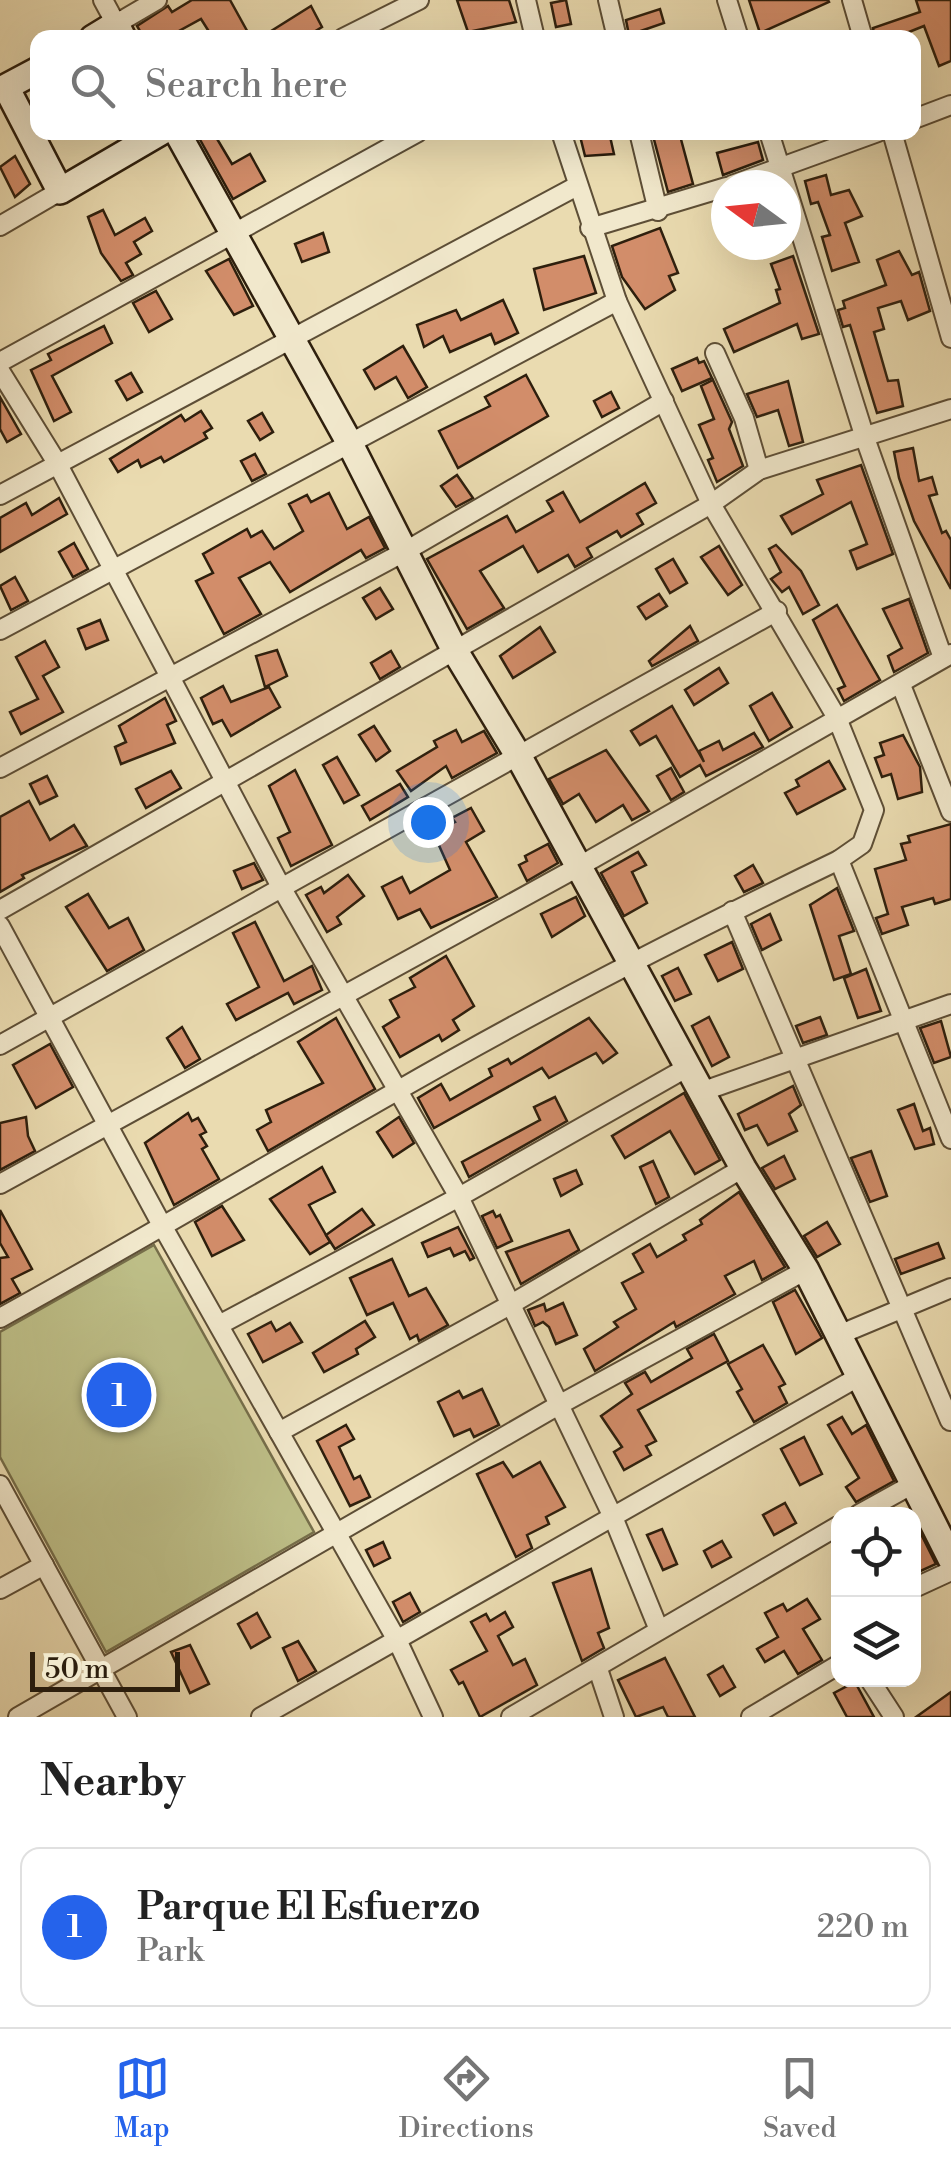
<!DOCTYPE html>
<html lang="en">
<head>
<meta charset="utf-8">
<style>
	body { margin:0; font-family:"Libre Bodoni",serif; background:#f6f6f6; color:#222 }
	.controls { position:absolute; right:30px; bottom:30px; display:grid; overflow:hidden; border-radius:20px; box-shadow:0 10px 40px #0002 }
	.controls button { width:90px; height:90px; display:grid; place-items:center; padding:0; border:0; border-bottom:2px solid #e0e0e0; background:#fff; color:#222; font:50px sans-serif }
	.compass { position:absolute; left:711px; top:170px; width:90px; height:90px; border-radius:50%; background:#fff; box-shadow:0 10px 40px #0002; rotate:285deg }
	.scale { position:absolute; left:30px; bottom:25px; width:150px; box-sizing:border-box; padding-left:10px; border:5px solid #2e1f0d; border-top:0; font-size:28px; line-height:35px; white-space:nowrap; color:#2e1f0d; -webkit-text-stroke:8px #f1e8cc; paint-order:stroke }
	.you { position:absolute; left:428px; top:822px; width:35px; height:35px; margin:-25px; border:8px solid #fff; border-radius:50%; background:#1a73e8; box-shadow:0 0 0 15px #1a73e833 }
	.badge { display:grid; place-items:center; width:65px; height:65px; border-radius:50%; background:#2563eb; color:#fff; font-size:32px; font-weight:700 }
	.pin { position:absolute; translate:-50% -50%; border:5px solid #fff; box-shadow:0 2px 10px #0006 }
	.list { margin:0; padding:0; list-style:none }
	h2 { display:flex; justify-content:space-between; align-items:center; height:130px; margin:0; padding:0 40px; font-size:42px }
	h2 small { font-size:32px; font-weight:400; color:#767676 }
	.list li { display:grid; grid-template-columns:65px 1fr auto; gap:30px; align-items:center; box-sizing:border-box; height:160px; margin:0 20px 20px; padding:0 20px; border:2px solid #e0e0e0; border-radius:20px }
	.list b { display:block; font-size:38px; white-space:nowrap }
	.list p { margin:0; font-size:32px; white-space:nowrap; color:#767676 }
	.list em { font-size:32px; font-style:normal; color:#767676 }
	.icon { flex:none; width:55px; height:55px; fill:none; stroke:currentColor; stroke-width:2; stroke-linecap:round; stroke-linejoin:round }
	.map { position:relative; flex:none; width:951px; height:1717px; overflow:hidden }
	.search { position:absolute; background:#fff; box-shadow:0 10px 40px #0002; left:30px; right:30px; top:30px; height:110px; display:flex; align-items:center; gap:25px; box-sizing:border-box; padding:0 35px; border-radius:20px; color:#767676; font-size:38px }
	.sheet { height:310px; background:#fff }
	nav { display:flex; justify-content:space-around; align-items:center; box-sizing:border-box; height:140px; border-top:2px solid #e0e0e0; background:#fff; font-size:28px; color:#767676 }
	nav a { display:grid; justify-items:center; gap:5px }
	nav .on { color:#2563eb }
	.map>svg:first-child { display:block }
	.green { fill:#bdbe87; stroke:#766e4a; stroke-width:2.5 }
	.building { fill:#d28d6a; stroke:#2e1f0d; stroke-width:2.5 }
	.lines { fill:none; stroke-linecap:round; stroke-linejoin:round }
	.street-casing { stroke:#5d4e36; stroke-width:22 }
	.secondary-casing { stroke:#2e1f0d; stroke-width:30 }
	.street { stroke:#f1e8cc; stroke-width:18 }
	.secondary { stroke:#f1e8cc; stroke-width:25 }
</style>
</head>
<body>
<div class="map">
<svg width="951" height="1717" viewBox="0 0 951 1717">
	<rect width="100%" height="100%" fill="#eadbb0"/>
	<filter id="stains"><feTurbulence type="fractalNoise" baseFrequency=".002" numOctaves="4"/><feColorMatrix values="0 0 0 0 .2 0 0 0 0 .09 0 0 0 0 .02 0 0 0 .5 -.17"/></filter>
	<radialGradient id="worn" r=".72"><stop offset=".6" stop-color="#630" stop-opacity="0"/><stop offset="1" stop-color="#630" stop-opacity=".3"/></radialGradient>
	<!-- green -->
	<polygon class="green" points="154,1245 314,1532 106,1652 0,1457 0,1332"/>
	<!-- building -->
	<g class="building">
		<polygon points="192,0 230,0 251,38 213,38 201,19 166,38 144,38 137,26 168,6 172,12"/>
		<polygon points="457,0 509,0 516,22 468,32"/>
		<polygon points="566,0 571,24 556,27 551,3"/>
		<polygon points="749,0 828,0 829,2 760,33"/>
		<polygon points="916,0 951,0 951,61 939,66 924,26 894,38 875,38 873,28 920,12"/>
		<polygon points="311,6 322,27 304,38 260,38"/>
		<polygon points="660,9 664,23 629,35 626,20"/>
		<polygon points="204,132 213,132 232,164 250,154 265,181 233,199 198,136"/>
		<polygon points="579,132 609,132 614,154 585,156"/>
		<polygon points="652,132 679,132 693,184 668,192"/>
		<polygon points="758,142 763,160 723,175 717,153"/>
		<polygon points="15,156 30,184 15,197 0,167"/>
		<polygon points="826,175 831,195 849,190 862,216 845,223 859,262 832,271 822,237 830,235 818,202 811,204 805,181"/>
		<polygon points="103,210 115,235 145,218 152,231 134,242 141,254 126,263 133,275 121,281 101,253 88,217"/>
		<polygon points="660,228 678,273 669,276 675,290 645,309 622,277 612,246"/>
		<polygon points="323,233 329,252 302,262 295,244"/>
		<polygon points="899,251 912,275 919,272 930,311 908,320 901,301 878,308 884,329 874,332 888,381 898,380 903,406 877,413 850,325 843,327 838,310 845,308 843,301 886,285 877,260"/>
		<polygon points="584,256 596,293 544,310 534,269"/>
		<polygon points="793,256 819,334 802,339 797,324 734,352 724,329 780,303 776,290 780,289 771,264"/>
		<polygon points="229,259 253,306 234,315 206,271"/>
		<polygon points="156,291 172,319 149,332 133,303"/>
		<polygon points="503,300 518,333 495,344 491,334 450,352 443,336 424,347 417,325 456,310 461,320"/>
		<polygon points="104,326 112,343 52,376 71,412 54,421 31,370 51,360 48,354"/>
		<polygon points="403,346 427,387 408,398 396,377 375,389 364,370"/>
		<polygon points="697,358 699,363 704,361 712,378 682,391 672,369"/>
		<polygon points="131,373 142,392 127,400 116,381"/>
		<polygon points="526,375 548,416 458,468 439,431 490,406 485,397"/>
		<polygon points="713,380 732,422 729,429 743,466 717,482 708,460 713,458 699,425 714,419 701,386"/>
		<polygon points="788,381 803,442 789,446 778,410 757,417 747,394"/>
		<polygon points="611,392 619,408 602,417 594,401"/>
		<polygon points="0,397 21,434 7,442 0,429"/>
		<polygon points="201,411 212,428 204,433 207,438 164,462 161,457 141,467 138,460 118,472 110,459 181,415 185,421"/>
		<polygon points="262,413 273,432 260,440 248,421"/>
		<polygon points="913,448 919,481 932,477 937,494 929,496 942,533 946,531 951,540 951,589 914,521 899,478 894,452"/>
		<polygon points="255,454 266,474 252,481 241,461"/>
		<polygon points="861,465 893,554 857,569 850,551 867,544 851,502 792,534 781,516 823,494 817,480"/>
		<polygon points="457,475 473,498 456,507 441,486"/>
		<polygon points="645,483 656,503 637,514 643,524 621,537 617,531 587,548 592,557 575,567 568,555 538,572 523,546 480,571 504,608 467,629 427,559 507,516 516,532 553,511 547,501 563,492 580,522"/>
		<polygon points="329,493 347,529 369,517 385,548 366,558 361,550 290,592 270,562 239,578 261,614 224,634 196,581 213,573 203,554 247,529 251,537 262,531 274,549 303,531 289,504 307,495 311,502"/>
		<polygon points="59,498 67,514 0,552 0,518 26,503 32,515"/>
		<polygon points="74,543 88,569 73,577 59,552"/>
		<polygon points="776,545 801,571 819,605 803,614 789,587 782,592 771,579 781,572 769,549"/>
		<polygon points="719,546 742,585 728,595 701,557"/>
		<polygon points="673,559 687,583 670,593 656,569"/>
		<polygon points="15,577 28,601 11,610 0,586"/>
		<polygon points="380,588 393,609 376,619 363,598"/>
		<polygon points="659,594 667,606 646,619 638,607"/>
		<polygon points="909,599 928,653 894,672 888,656 902,648 883,609"/>
		<polygon points="837,605 880,680 844,701 838,689 845,686 813,620"/>
		<polygon points="100,620 108,640 86,649 78,629"/>
		<polygon points="690,626 698,641 652,666 649,661"/>
		<polygon points="540,627 555,652 513,678 500,656"/>
		<polygon points="45,641 59,667 43,676 63,712 21,734 10,712 38,699 16,657"/>
		<polygon points="277,650 287,676 265,687 256,656"/>
		<polygon points="391,651 400,667 380,679 371,663"/>
		<polygon points="719,668 728,683 694,705 685,690"/>
		<polygon points="223,686 231,702 269,687 280,707 231,736 222,720 213,724 201,698"/>
		<polygon points="772,693 792,727 769,741 750,706"/>
		<polygon points="165,698 176,721 167,725 175,743 121,764 115,747 126,742 119,726"/>
		<polygon points="672,706 704,762 699,751 719,741 723,750 754,733 763,747 706,776 700,765 680,777 656,736 640,745 631,731"/>
		<polygon points="374,726 390,751 376,761 359,735"/>
		<polygon points="456,730 462,742 484,731 497,753 452,778 446,766 411,791 397,771 437,747 434,741"/>
		<polygon points="903,735 920,767 922,792 898,799 891,774 882,777 875,758 884,755 880,743"/>
		<polygon points="606,750 649,811 632,820 623,805 596,822 579,794 563,804 549,779"/>
		<polygon points="337,757 359,795 344,803 323,765"/>
		<polygon points="829,761 845,789 797,814 785,793 799,786 796,780"/>
		<polygon points="671,768 684,792 671,800 657,776"/>
		<polygon points="295,770 332,845 291,866 278,838 290,832 269,786"/>
		<polygon points="171,771 181,788 146,808 136,789"/>
		<polygon points="47,776 57,796 40,804 30,784"/>
		<polygon points="400,784 408,797 370,820 362,806"/>
		<polygon points="29,801 50,840 74,825 87,846 22,875 24,878 0,892 0,817"/>
		<polygon points="471,808 484,831 466,842 497,897 431,928 420,909 398,919 382,887 402,877 410,893 450,870 433,832 455,822 452,818"/>
		<polygon points="951,824 951,899 935,904 933,898 902,907 908,925 882,934 876,918 888,914 875,869 906,860 901,844 910,842 908,836"/>
		<polygon points="548,844 558,863 527,881 519,865 527,861 525,856"/>
		<polygon points="638,852 646,865 632,872 647,903 624,916 601,873"/>
		<polygon points="254,863 263,880 242,889 234,871"/>
		<polygon points="753,865 763,883 744,892 735,876"/>
		<polygon points="348,875 364,896 337,917 341,924 327,932 306,895 321,887 324,893"/>
		<polygon points="837,888 854,931 839,936 851,974 834,980 810,905"/>
		<polygon points="88,894 109,928 128,918 144,950 107,971 66,907"/>
		<polygon points="576,897 585,916 552,937 541,914"/>
		<polygon points="770,914 781,940 762,950 751,924"/>
		<polygon points="255,922 284,981 312,966 322,990 294,1004 288,993 236,1020 227,1004 259,987 233,933"/>
		<polygon points="732,942 743,969 718,981 705,955"/>
		<polygon points="446,956 474,1006 453,1020 459,1030 442,1041 439,1035 400,1057 383,1027 399,1017 390,1000 415,987 410,978"/>
		<polygon points="678,968 691,994 675,1001 662,976"/>
		<polygon points="866,969 881,1011 858,1018 844,978"/>
		<polygon points="709,1017 729,1057 712,1066 692,1026"/>
		<polygon points="820,1017 827,1035 803,1043 796,1026"/>
		<polygon points="336,1018 375,1089 268,1151 257,1130 271,1122 266,1110 323,1083 298,1042"/>
		<polygon points="589,1018 617,1053 603,1063 596,1053 549,1078 542,1068 434,1128 418,1098 441,1084 450,1100 492,1076 489,1069 508,1059 511,1064"/>
		<polygon points="941,1021 951,1057 934,1063 920,1028"/>
		<polygon points="182,1027 200,1059 185,1068 167,1038"/>
		<polygon points="50,1044 73,1087 36,1108 13,1065"/>
		<polygon points="793,1086 801,1105 789,1114 797,1131 768,1145 757,1125 745,1130 738,1114"/>
		<polygon points="684,1093 720,1160 695,1174 670,1131 625,1158 612,1136"/>
		<polygon points="555,1097 567,1121 469,1177 462,1162 540,1120 534,1107"/>
		<polygon points="914,1104 923,1131 930,1128 934,1144 915,1149 898,1110"/>
		<polygon points="188,1113 192,1121 198,1118 206,1132 200,1135 207,1146 202,1149 219,1179 174,1205 145,1143"/>
		<polygon points="26,1117 28,1136 35,1151 0,1170 0,1123"/>
		<polygon points="399,1117 414,1143 393,1157 377,1132"/>
		<polygon points="871,1151 887,1196 870,1202 851,1158"/>
		<polygon points="784,1156 795,1179 775,1189 762,1168"/>
		<polygon points="653,1161 669,1197 656,1204 640,1167"/>
		<polygon points="322,1167 335,1192 309,1205 330,1242 310,1254 270,1199"/>
		<polygon points="576,1170 582,1184 561,1196 554,1179"/>
		<polygon points="739,1192 785,1267 762,1280 754,1261 725,1276 735,1294 676,1327 674,1322 595,1371 584,1349 618,1327 614,1322 636,1309 622,1283 643,1272 633,1254 650,1244 657,1257 686,1240 683,1235 702,1224 700,1220"/>
		<polygon points="222,1206 244,1240 212,1256 195,1222"/>
		<polygon points="362,1209 374,1225 335,1249 326,1235"/>
		<polygon points="0,1210 32,1269 12,1279 20,1293 0,1304 0,1258 8,1257 0,1243"/>
		<polygon points="493,1211 496,1217 500,1215 512,1241 497,1248 482,1216"/>
		<polygon points="827,1222 840,1244 817,1257 804,1236"/>
		<polygon points="458,1227 474,1258 470,1260 465,1251 454,1256 450,1248 428,1257 422,1243"/>
		<polygon points="569,1230 579,1250 521,1284 506,1252"/>
		<polygon points="938,1243 944,1258 901,1274 895,1259"/>
		<polygon points="392,1259 409,1296 426,1288 448,1325 419,1341 417,1335 410,1339 393,1303 367,1315 350,1278"/>
		<polygon points="795,1290 822,1338 796,1354 773,1302"/>
		<polygon points="563,1303 577,1335 556,1344 549,1327 543,1322 535,1326 528,1310 544,1304 546,1311"/>
		<polygon points="365,1321 375,1337 356,1349 358,1354 324,1372 313,1353"/>
		<polygon points="271,1322 276,1331 290,1323 302,1342 263,1362 248,1334"/>
		<polygon points="714,1334 728,1361 638,1410 656,1441 646,1446 651,1455 624,1470 614,1452 622,1447 601,1416 632,1394 625,1383 645,1372 651,1382 692,1358 687,1349"/>
		<polygon points="763,1345 785,1384 779,1387 787,1403 754,1422 737,1392 742,1389 728,1364"/>
		<polygon points="482,1389 499,1425 474,1437 470,1429 454,1436 438,1402 459,1391 463,1398"/>
		<polygon points="842,1417 852,1434 866,1425 894,1481 856,1502 846,1487 859,1478 828,1425"/>
		<polygon points="346,1425 354,1439 339,1447 354,1479 360,1476 370,1497 350,1506 317,1441"/>
		<polygon points="804,1437 822,1474 800,1485 781,1449"/>
		<polygon points="503,1462 513,1477 540,1462 565,1507 546,1517 549,1524 527,1535 532,1548 516,1557 477,1474"/>
		<polygon points="785,1503 796,1523 774,1535 763,1515"/>
		<polygon points="914,1520 936,1564 914,1574"/>
		<polygon points="662,1529 677,1564 663,1570 647,1535"/>
		<polygon points="722,1541 731,1557 712,1567 704,1551"/>
		<polygon points="383,1542 390,1558 374,1566 366,1550"/>
		<polygon points="591,1569 609,1628 598,1633 604,1648 582,1661 553,1583"/>
		<polygon points="410,1593 420,1612 403,1622 393,1602"/>
		<polygon points="807,1599 820,1619 803,1629 822,1660 798,1674 784,1651 765,1662 757,1649 778,1637 765,1613 783,1604 787,1611"/>
		<polygon points="505,1612 513,1627 498,1636 513,1665 525,1659 537,1685 480,1717 463,1682 459,1684 451,1670 487,1651 471,1622 486,1614 490,1621"/>
		<polygon points="257,1613 270,1637 251,1648 238,1624"/>
		<polygon points="298,1641 316,1671 298,1681 283,1648"/>
		<polygon points="190,1645 209,1684 190,1693 171,1652"/>
		<polygon points="665,1658 695,1717 668,1717 663,1707 636,1717 618,1680"/>
		<polygon points="723,1666 735,1687 720,1696 708,1675"/>
		<polygon points="855,1682 874,1717 847,1717 834,1693"/>
		<polygon points="951,1692 951,1717 916,1717"/>
	</g>
	<g class="lines">
		<defs>
			<g id="street">
				<polyline points="103,0 116,24 157,0"/>
				<polyline points="526,0 535,38"/>
				<polyline points="608,0 617,38"/>
				<polyline points="727,0 739,38"/>
				<polyline points="852,0 863,38"/>
				<polyline points="343,38 419,0"/>
				<polyline points="914,119 951,105"/>
				<polyline points="561,132 617,301 711,504 837,718 874,810 862,844 839,860 951,1139"/>
				<polyline points="639,132 658,211"/>
				<polyline points="769,132 865,438 943,658"/>
				<polyline points="892,132 951,338"/>
				<polyline points="732,185 878,132"/>
				<polyline points="0,226 60,191"/>
				<polyline points="590,228 726,187"/>
				<polyline points="715,353 744,418 759,470"/>
				<polyline points="0,362 418,132"/>
				<polyline points="0,371 57,463 281,887 459,1197 613,1517 659,1630"/>
				<polyline points="0,495 577,186"/>
				<polyline points="0,630 617,301"/>
				<polyline points="901,685 951,812"/>
				<polyline points="0,768 404,552 664,401"/>
				<polyline points="0,910 711,504 759,470 951,409"/>
				<polyline points="732,911 950,1421"/>
				<polyline points="0,926 164,1229 398,1642 433,1717"/>
				<polyline points="0,1045 777,611"/>
				<polyline points="701,1092 951,1004"/>
				<polyline points="0,1184 578,867 951,654"/>
				<path d="M0 1318C133 1245 263 1167 395 1092 539 1009 689 932 839 860"/>
				<polyline points="219,1325 459,1197 688,1067"/>
				<polyline points="841,1334 951,1288"/>
				<polyline points="279,1432 508,1306 743,1168"/>
				<polyline points="0,1485 127,1717"/>
				<polyline points="859,1514 915,1483"/>
				<polyline points="914,1588 951,1571"/>
				<polyline points="0,1589 44,1565"/>
				<polyline points="598,1669 614,1717"/>
				<polyline points="870,1680 894,1717"/>
				<polyline points="18,1717 557,1406 806,1270"/>
				<polyline points="261,1717 860,1376"/>
				<polyline points="511,1717 838,1526"/>
				<polyline points="751,1717 838,1665"/>
			</g>
			<g id="secondary">
				<polyline points="93,38 116,24 123,38"/>
				<polyline points="38,70 6,87 60,191 161,132"/>
				<polyline points="177,132 349,442 455,651 519,757 743,1168 806,1270 951,1559"/>
			</g>
		</defs>
		<!-- street casing -->
		<use href="#street" class="street-casing"/>
		<!-- secondary casing -->
		<use href="#secondary" class="secondary-casing"/>
		<!-- street -->
		<use href="#street" class="street"/>
		<!-- secondary -->
		<use href="#secondary" class="secondary"/>
	</g>
	<rect width="100%" height="100%" filter="url(#stains)"/>
	<rect width="100%" height="100%" fill="url(#worn)"/>
</svg>
<div class="controls">
<button><svg class="icon" aria-label="locate" viewBox="0 0 24 24"><circle cx="12" cy="12" r="6"/><path d="M12 2v4M12 18v4M2 12h4M18 12h4"/></svg></button>
<button><svg class="icon" aria-label="layers" viewBox="0 0 24 24"><path d="M12 4l9 5-9 5-9-5zM3 14l9 5 9-5"/></svg></button>
</div>
<svg class="compass" viewBox="-18 -18 36 36"><path d="M0-13l5 13h-10z" fill="#e53935"/><path d="M0 13l5-13h-10z" fill="#767676"/></svg>
<div class="scale">50 m</div>
<div class="you"></div>
<div class="pin badge" style="left:119px;top:1395px">1</div>
<div class="search"><svg class="icon" aria-label="search" viewBox="0 0 24 24"><circle cx="10" cy="10" r="6"/><path d="M15 15l6 6"/></svg>Search here</div>
</div>
<section class="sheet">
<h2>Nearby<small></small></h2>
<ul class="list">
<li><span class="badge">1</span><div><b>Parque El Esfuerzo</b><p>Park</p></div><em>220 m</em></li>
</ul>
</section>
<nav>
<a class="on"><svg class="icon" aria-label="map" viewBox="0 0 24 24"><path d="M3 6l6-2 6 2 6-2v14l-6 2-6-2-6 2zM9 4v14M15 6v14"/></svg>Map</a>
<a><svg class="icon" aria-label="directions" viewBox="0 0 24 24"><path d="M12 3l9 9-9 9-9-9zM9 14v-3h6M13 9l2 2-2 2"/></svg>Directions</a>
<a><svg class="icon" aria-label="saved" viewBox="0 0 24 24"><path d="M7 4h10v16l-5-4-5 4z"/></svg>Saved</a>
</nav>
</body>
</html>
